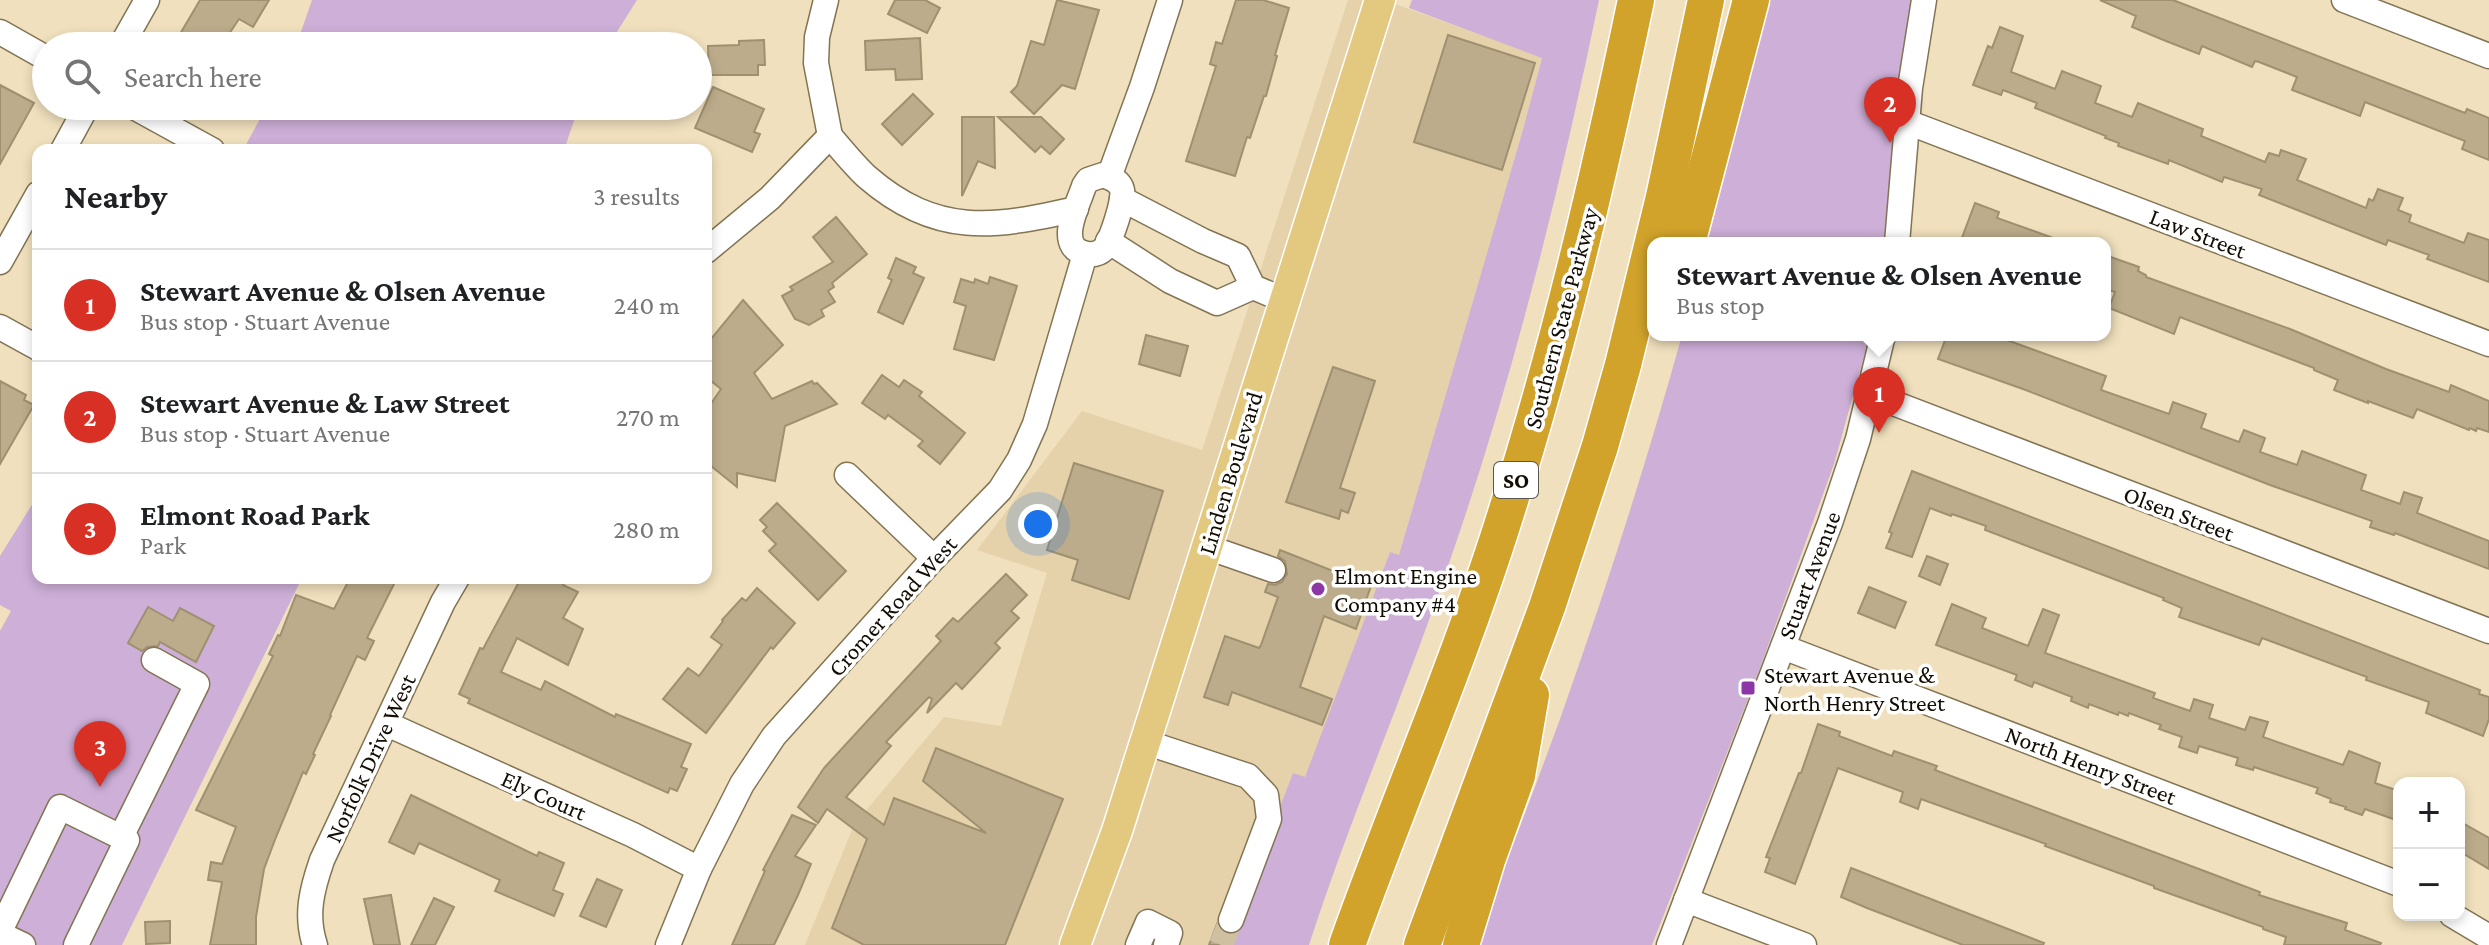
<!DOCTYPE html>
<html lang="en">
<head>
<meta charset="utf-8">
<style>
	body { margin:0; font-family:"Crimson Pro",serif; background:#f6f6f6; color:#202124 }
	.controls { position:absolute; right:24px; bottom:24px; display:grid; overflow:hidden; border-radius:16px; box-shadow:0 4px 12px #0003 }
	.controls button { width:72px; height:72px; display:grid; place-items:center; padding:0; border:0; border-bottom:2px solid #e0e0e0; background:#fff; color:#202124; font:40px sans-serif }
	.you { position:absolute; left:1038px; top:524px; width:28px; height:28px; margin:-20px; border:6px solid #fff; border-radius:50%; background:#1a73e8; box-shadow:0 0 0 12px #1a73e833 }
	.badge { display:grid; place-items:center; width:52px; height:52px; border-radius:50%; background:#d93025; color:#fff; font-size:26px; font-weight:700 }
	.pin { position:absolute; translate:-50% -66px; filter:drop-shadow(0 2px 4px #0008) }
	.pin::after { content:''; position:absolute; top:42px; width:28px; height:24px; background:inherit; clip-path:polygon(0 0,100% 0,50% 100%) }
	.popup { position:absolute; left:1647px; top:237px; width:464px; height:104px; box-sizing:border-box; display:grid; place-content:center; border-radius:16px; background:#fff; filter:drop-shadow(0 2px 6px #0005); font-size:26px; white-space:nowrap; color:#757577 }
	.popup b { font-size:30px; color:#202124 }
	.popup::after { content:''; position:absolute; left:50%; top:100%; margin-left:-16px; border:16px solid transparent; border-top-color:#fff }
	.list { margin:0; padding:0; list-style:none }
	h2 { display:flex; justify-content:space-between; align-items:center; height:104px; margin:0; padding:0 32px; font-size:34px }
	h2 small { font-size:26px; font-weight:400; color:#757577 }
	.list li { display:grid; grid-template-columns:52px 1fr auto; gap:24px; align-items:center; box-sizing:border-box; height:112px; padding:0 32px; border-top:2px solid #e0e0e0 }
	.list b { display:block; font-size:30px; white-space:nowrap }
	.list p { margin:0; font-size:26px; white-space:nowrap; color:#757577 }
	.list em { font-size:26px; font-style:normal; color:#757577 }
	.icon { flex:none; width:44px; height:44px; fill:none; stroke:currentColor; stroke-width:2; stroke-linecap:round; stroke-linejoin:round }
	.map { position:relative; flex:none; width:2489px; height:945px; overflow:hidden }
	.search { position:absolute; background:#fff; box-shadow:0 4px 12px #0003; left:32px; top:32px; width:680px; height:88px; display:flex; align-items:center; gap:20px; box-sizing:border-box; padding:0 28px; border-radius:44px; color:#757577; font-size:30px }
	.panel { position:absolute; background:#fff; box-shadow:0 4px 12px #0003; left:32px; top:144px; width:680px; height:440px; border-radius:16px }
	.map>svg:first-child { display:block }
	.built { fill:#e6d2aa }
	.green { fill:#ceafd8 }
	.building { fill:#bcac8b; stroke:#9f9070; stroke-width:2 }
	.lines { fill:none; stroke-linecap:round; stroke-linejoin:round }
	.minor-tunnel { stroke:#cfc0a1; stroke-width:24; stroke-dasharray:24 12; stroke-linecap:butt }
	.minor-casing { stroke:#827454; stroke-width:27 }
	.major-casing { stroke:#fff; stroke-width:33 }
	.highway-casing { stroke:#fff; stroke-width:39 }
	.minor { stroke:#fff; stroke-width:24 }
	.major { stroke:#e3c880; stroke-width:30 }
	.highway { stroke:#d1a32b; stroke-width:36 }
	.poi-dot { fill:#8c37a5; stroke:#fff; stroke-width:3 }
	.labels { text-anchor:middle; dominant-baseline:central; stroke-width:7; stroke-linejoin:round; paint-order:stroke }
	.shield { fill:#fff; stroke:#59554f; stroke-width:2 }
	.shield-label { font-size:22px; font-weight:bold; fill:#120c03 }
	.street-label { font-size:24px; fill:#120c03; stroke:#fff }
	.poi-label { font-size:24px; fill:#120c03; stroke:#fff; text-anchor:start }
</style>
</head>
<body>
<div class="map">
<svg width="2489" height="945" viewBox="0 0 2489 945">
	<rect width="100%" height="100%" fill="#f0e0bd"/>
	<!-- built -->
	<polygon class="built" points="1348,0 1384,0 1542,57 1522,133 1399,556 1390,552 1305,778 1293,774 1227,945 805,945 854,825 944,717 1001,726 1047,573 977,550 1082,411 1202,450"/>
	<!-- green -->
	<g class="green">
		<polygon points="312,0 637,0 608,46 296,46"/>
		<path d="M1412 0H1599C1559 193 1512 383 1447 569 1404 695 1350 818 1309 945H1227L1293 773 1305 777 1390 552 1399 555 1522 133 1542 58 1409 8Z"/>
		<polygon points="1770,0 1913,0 1885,243 1707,243"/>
		<polygon points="267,106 579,106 564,150 243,150"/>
		<path d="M1682 335H1870L1834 464 1760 668 1652 945H1469C1505 871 1532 795 1560 719 1605 592 1646 465 1682 335Z"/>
		<polygon points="38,495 38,578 302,578 122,945 0,945 0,631 11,611 0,605 0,556"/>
	</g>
	<!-- building -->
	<g class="building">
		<polygon points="200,0 269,0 253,27 239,19 221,46 173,46"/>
		<polygon points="895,0 925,0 940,8 927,33 888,14"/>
		<polygon points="1057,0 1099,10 1075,89 1062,85 1034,114 1011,92 1017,86 1031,41 1044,45"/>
		<polygon points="1236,0 1263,0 1289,8 1275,55 1277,56 1266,96 1264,96 1250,138 1247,137 1235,176 1186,161 1216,66 1210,64 1216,42 1222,44"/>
		<polygon points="2100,0 2173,0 2465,113 2467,109 2489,118 2489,160 2462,149 2465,141 2365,102 2360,116 2292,90 2297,77 2259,62 2255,61 2252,67 2202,46 2199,54 2166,41 2132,27 2136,16"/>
		<polygon points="2000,27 2023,36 2011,72 2055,89 2062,71 2101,86 2095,103 2132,117 2138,103 2203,129 2201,136 2265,162 2269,153 2279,156 2281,150 2306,159 2297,180 2366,208 2369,199 2373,201 2378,189 2403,198 2398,210 2411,215 2409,222 2464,243 2468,233 2489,240 2489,282 2427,259 2429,255 2388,240 2386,245 2259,195 2262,189 2224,177 2222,182 2169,160 2168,164 2118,146 2119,143 2105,138 2106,136 2035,108 2037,103 2003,90 2001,95 1973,85 1988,46 1992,48"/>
		<polygon points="1448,35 1535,63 1502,170 1414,142"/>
		<polygon points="920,38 922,79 896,80 895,69 866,70 865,41"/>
		<polygon points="764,40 765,65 758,65 758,75 709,75 708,46 739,45 739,41"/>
		<polygon points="0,85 34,103 0,164"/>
		<polygon points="713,87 764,109 754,132 760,134 752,152 695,128"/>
		<polygon points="913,94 933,114 902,145 882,124"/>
		<polygon points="962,117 994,117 995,168 978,161 962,196"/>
		<polygon points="998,117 1041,117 1064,139 1050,154 1041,146 1035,152"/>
		<polygon points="1975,203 1999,212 1997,218 2059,240 2058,243 1960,243"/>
		<polygon points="836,217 867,254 832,283 834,287 828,291 835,302 821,310 824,316 809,325 795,319 782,296 793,290 790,287 833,262 813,237"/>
		<polygon points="2105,255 2139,267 2138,271 2146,275 2146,277 2290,329 2386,369 2449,392 2451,385 2489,401 2489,432 2477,428 2476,431 2470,428 2469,430 2417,409 2413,418 2368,401 2368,403 2334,390 2338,380 2314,370 2314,368 2180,317 2174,334 2109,308 2115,292 2105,289"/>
		<polygon points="896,258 916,267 913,273 924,278 903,324 878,312 892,280 888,278"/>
		<polygon points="990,277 1017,286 994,360 954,349 966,306 954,302 961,279 974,283 975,279 988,284"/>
		<polygon points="743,300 783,345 754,373 772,399 812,381 814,384 817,383 837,404 785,426 775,481 737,473 737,487 706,462 706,411 721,389 706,377 706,345"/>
		<polygon points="1146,335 1188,346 1180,376 1139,364"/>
		<polygon points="1947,335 1993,335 2106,376 2101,390 2169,414 2173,402 2206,414 2201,428 2239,442 2244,430 2265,438 2260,452 2297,465 2302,451 2366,475 2361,490 2400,504 2404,492 2422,498 2417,513 2489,541 2489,569 2395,533 2394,535 2370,527 2372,521 2270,485 2023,389 1938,359"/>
		<polygon points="1333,367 1375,381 1340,488 1355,493 1348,513 1341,510 1339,519 1286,502"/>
		<polygon points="882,375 899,387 904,380 922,392 919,396 965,433 940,464 918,446 923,441 888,415 885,419 862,403"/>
		<polygon points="0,381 26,395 24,400 34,405 0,464"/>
		<polygon points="1074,463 1163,491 1129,599 1072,580 1078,560 1047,550"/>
		<polygon points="1912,471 2480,690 2479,694 2489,697 2489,719 2483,736 2426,713 2429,702 2366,680 2367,677 2262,638 2259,645 2179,617 2182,608 2163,600 2164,598 1985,530 1986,526 1952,514 1951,516 1930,508 1912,557 1886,548 1892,533 1889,532"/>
		<polygon points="777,503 846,571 818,600 769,551 776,544 763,531 767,527 760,520"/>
		<polygon points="1280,550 1371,586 1356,629 1324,616 1300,687 1332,699 1322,725 1232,692 1228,705 1204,697 1225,636 1259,648 1261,645 1278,597 1265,592 1268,584 1275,585 1282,582 1287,574 1285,561 1278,556"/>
		<polygon points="1927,556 1948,564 1940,585 1919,576"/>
		<polygon points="1006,574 1027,595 1011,611 1019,618 995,643 1000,648 962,689 956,683 927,713 932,699 929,697 886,742 891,746 846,797 884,825 894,798 986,833 923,781 936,748 1063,799 1005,945 864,945 832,928 867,839 827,809 818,823 798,807 824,768 941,641 936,636 953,618 958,622"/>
		<polygon points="350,578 397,578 367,638 374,641 365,660 357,656 330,715 331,716 313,754 315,755 306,774 303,772 276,837 264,869 256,917 256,945 210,945 222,882 208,880 211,862 222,864 236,827 196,810 273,656 269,654 278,635 280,636 296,595 334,609"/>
		<polygon points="521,578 567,578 563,585 578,592 563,618 583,629 568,665 517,638 501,672 541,690 545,681 615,717 616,714 691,744 681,767 687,769 677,791 670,788 668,793 468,703 470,699 459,694 480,648 483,649"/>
		<polygon points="1869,587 1906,602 1895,628 1858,613"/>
		<polygon points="757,588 795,623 773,649 771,647 706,733 663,699 688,668 699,676 722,645 711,637 723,621 722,620 742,598 746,601"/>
		<polygon points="1952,604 1986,618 1982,628 2028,646 2043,609 2059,615 2045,653 2155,693 2153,698 2190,711 2194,699 2213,705 2209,718 2245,730 2250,717 2268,722 2263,737 2343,765 2349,751 2380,763 2375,783 2399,791 2399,821 2365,809 2362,815 2345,809 2346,807 2330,802 2331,799 2316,793 2318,788 2254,767 2253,770 2236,765 2238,758 2199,746 2197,753 2179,747 2182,737 2159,729 2161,725 2129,713 2128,716 2119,712 2118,715 2089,704 2088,708 2071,701 2072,697 2034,682 2032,687 2015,680 2017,675 1936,645"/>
		<polygon points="148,607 173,621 180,608 214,626 196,662 160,642 158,646 147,647 142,651 128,643"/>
		<polygon points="1818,724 1840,732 1839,736 1892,756 1894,751 1937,766 1935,770 2207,872 2260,892 2259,895 2347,923 2345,930 2381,943 2380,945 2284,945 2286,937 2263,929 2263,927 2154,888 2154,886 2045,846 2046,844 1921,799 1918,809 1900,802 1903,792 1838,768 1795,884 1765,872 1770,858 1766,857 1799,773 1801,773"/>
		<polygon points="411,795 537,856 539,852 564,863 553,890 563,894 554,916 495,891 500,880 419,843 414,854 389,842"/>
		<polygon points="792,815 816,825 795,856 811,864 798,895 774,945 732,945 765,871 763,870"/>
		<polygon points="2459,821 2489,838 2489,869 2459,851"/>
		<polygon points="1851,868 2044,943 2043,945 1963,945 1867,908 1841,897"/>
		<polygon points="597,879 622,890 606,927 580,916"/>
		<polygon points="391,895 400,945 374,945 364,899"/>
		<polygon points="434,898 454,907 435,945 411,945"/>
		<polygon points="170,921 170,943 146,944 145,922"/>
		<polygon points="1217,924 1225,934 1232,935 1228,945 1209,945"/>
	</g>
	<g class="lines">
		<!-- minor-tunnel -->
		<polyline class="minor-tunnel" points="1221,945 1231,920"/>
		<defs>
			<g id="minor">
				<polyline points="826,0 817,37 816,63 830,136"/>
				<polyline points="2344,0 2489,56"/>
				<polyline points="0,32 46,58"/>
				<polyline points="121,46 147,0"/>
				<polyline points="132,106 212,150"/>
				<polyline points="1907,122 2489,344"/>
				<path d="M830 136C842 150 854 165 867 177 936 237 994 228 1076 209"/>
				<polyline points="63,150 87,106"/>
				<path d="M1103 175C1111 178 1120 181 1122 190 1125 199 1111 241 1104 249 1100 253 1094 255 1087 254 1054 248 1078 205 1084 186L1088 180Z"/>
				<polyline points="1109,177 1142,87 1170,0"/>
				<polyline points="1122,199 1203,241 1238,256 1253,287 1284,300"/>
				<polyline points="1108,241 1170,281 1217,303 1253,287"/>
				<polyline points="1897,243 1910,88 1924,0"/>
				<polyline points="706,251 770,198 830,136"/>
				<polyline points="0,262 38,194"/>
				<polyline points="0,327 38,348"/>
				<polyline points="1870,394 2489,631"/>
				<polyline points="847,475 934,558"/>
				<polyline points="1207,547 1273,570"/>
				<polyline points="1783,647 2399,884"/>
				<polyline points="387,724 633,835 699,869"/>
				<polyline points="1145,742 1248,776 1266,795 1269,819 1231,920"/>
				<polyline points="121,837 197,684 154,660"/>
				<polyline points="1686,900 1804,945"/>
				<polyline points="2452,915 2489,937"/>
				<polyline points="0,931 60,807 127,840 76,945"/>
				<polyline points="0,934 23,945"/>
				<path d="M315 945C305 915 312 889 322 860L443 602 457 578"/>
				<polyline points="668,945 699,869 742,784 774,736 934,558 1000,490 1019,460 1035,424 1085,254"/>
				<polyline points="1138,945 1148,922 1170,933 1166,945"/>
				<polyline points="1669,945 1830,523 1858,439 1883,335"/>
			</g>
			<polyline id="major" points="1075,945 1117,831 1380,0"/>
			<g id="highway">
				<polyline points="1687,243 1751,0"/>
				<path d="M1347 945C1396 808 1454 674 1499 535 1556 359 1598 181 1636 0"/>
				<polyline points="1422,945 1547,607 1600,446 1623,365 1664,197 1706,0"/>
				<polyline points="1461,945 1487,860 1517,776 1531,695"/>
			</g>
		</defs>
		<!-- minor casing -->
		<use href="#minor" class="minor-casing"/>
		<!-- major casing -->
		<use href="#major" class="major-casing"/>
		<!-- highway casing -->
		<use href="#highway" class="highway-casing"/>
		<!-- minor -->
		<use href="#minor" class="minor"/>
		<!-- major -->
		<use href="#major" class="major"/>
		<!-- highway -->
		<use href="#highway" class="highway"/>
	</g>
	<!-- markers -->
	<g class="poi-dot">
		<circle cx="1318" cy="589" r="8"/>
		<rect x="1740" y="680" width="16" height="16" rx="4"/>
	</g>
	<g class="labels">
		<!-- shield labels -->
		<rect class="shield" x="1494" y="462" width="44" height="36" rx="6"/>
		<g class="shield-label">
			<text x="1516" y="480">SO</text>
		</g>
		<!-- street labels -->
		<g class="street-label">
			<text transform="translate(2198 233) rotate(21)">Law Street</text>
			<text transform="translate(1561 318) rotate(-75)">Southern State Parkway</text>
			<text transform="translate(1230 473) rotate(-73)">Linden Boulevard</text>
			<text transform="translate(2179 513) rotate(21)">Olsen Street</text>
			<text transform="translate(1809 575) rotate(-69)">Stuart Avenue</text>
			<text transform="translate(892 606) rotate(-48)">Cromer Road West</text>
			<text transform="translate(370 758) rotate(-65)">Norfolk Drive West</text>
			<text transform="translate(2091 765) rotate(21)">North Henry Street</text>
			<text transform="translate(544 795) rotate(24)">Ely Court</text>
		</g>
		<!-- poi labels -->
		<g class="poi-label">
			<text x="1334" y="575">Elmont Engine<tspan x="1334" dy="28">Company #4</tspan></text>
			<text x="1764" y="674">Stewart Avenue &amp;<tspan x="1764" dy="28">North Henry Street</tspan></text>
		</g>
	</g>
</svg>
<div class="controls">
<button>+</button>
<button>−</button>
</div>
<div class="you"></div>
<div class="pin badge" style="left:1879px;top:433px">1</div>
<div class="popup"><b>Stewart Avenue &amp; Olsen Avenue</b>Bus stop</div>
<div class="pin badge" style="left:1890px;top:143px">2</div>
<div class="pin badge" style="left:100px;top:787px">3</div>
<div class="search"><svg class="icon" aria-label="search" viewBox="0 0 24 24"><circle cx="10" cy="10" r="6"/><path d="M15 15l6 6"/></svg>Search here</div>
<section class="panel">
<h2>Nearby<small>3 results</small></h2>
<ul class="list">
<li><span class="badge">1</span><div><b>Stewart Avenue &amp; Olsen Avenue</b><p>Bus stop · Stuart Avenue</p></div><em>240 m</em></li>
<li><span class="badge">2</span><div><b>Stewart Avenue &amp; Law Street</b><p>Bus stop · Stuart Avenue</p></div><em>270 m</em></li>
<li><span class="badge">3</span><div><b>Elmont Road Park</b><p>Park</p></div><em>280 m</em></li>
</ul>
</section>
</div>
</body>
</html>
